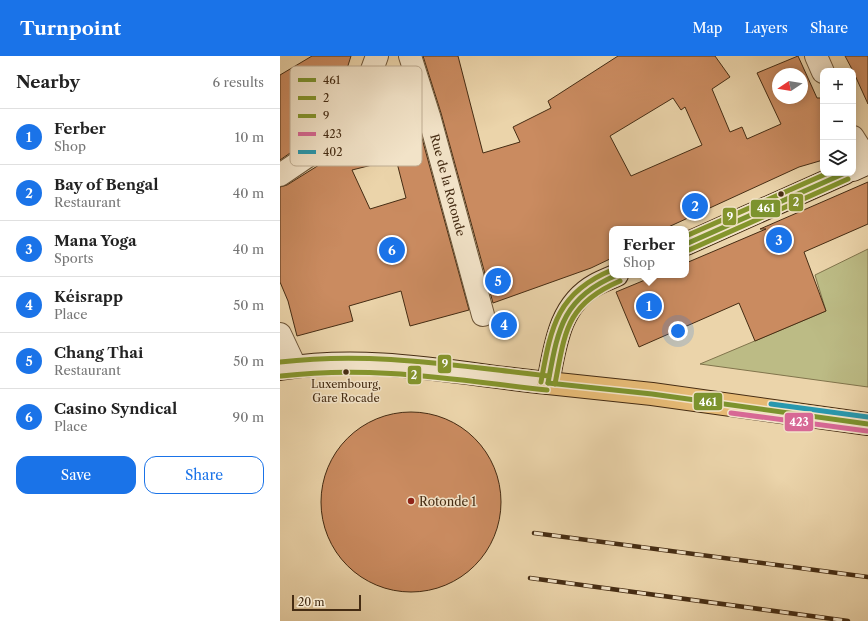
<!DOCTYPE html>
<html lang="en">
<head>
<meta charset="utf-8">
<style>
	body { margin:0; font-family:"Libre Caslon Text",serif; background:#f2f2f2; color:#222 }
	.controls { position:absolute; right:12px; top:12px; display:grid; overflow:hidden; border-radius:8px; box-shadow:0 2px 10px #0003 }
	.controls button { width:36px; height:36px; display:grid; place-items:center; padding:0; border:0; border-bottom:1px solid #e0e0e0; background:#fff; color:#222; font:20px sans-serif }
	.compass { position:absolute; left:492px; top:12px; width:36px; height:36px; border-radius:50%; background:#fff; box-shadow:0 2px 10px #0003; rotate:258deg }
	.scale { position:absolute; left:12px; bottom:10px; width:69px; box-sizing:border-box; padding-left:4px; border:2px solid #452c13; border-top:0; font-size:11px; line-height:14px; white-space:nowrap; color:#452c13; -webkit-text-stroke:3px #f2e3c8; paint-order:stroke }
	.you { position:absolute; left:398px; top:275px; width:14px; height:14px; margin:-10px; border:3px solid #fff; border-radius:50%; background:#1a73e8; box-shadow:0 0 0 6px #1a73e833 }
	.badge { display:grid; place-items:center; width:26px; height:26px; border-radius:50%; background:#1a73e8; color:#fff; font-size:13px; font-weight:700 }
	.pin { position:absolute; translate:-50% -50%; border:2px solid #fff; box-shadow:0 1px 4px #0006 }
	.popup { position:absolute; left:329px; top:170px; width:80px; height:52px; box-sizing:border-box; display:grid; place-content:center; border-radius:8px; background:#fff; filter:drop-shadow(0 1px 3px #0005); font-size:13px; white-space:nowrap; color:#767676 }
	.popup b { font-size:15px; color:#222 }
	.popup::after { content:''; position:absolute; left:50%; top:100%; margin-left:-8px; border:8px solid transparent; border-top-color:#fff }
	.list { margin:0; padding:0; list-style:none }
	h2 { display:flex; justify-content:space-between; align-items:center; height:52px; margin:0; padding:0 16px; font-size:17px }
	h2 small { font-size:13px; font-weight:400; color:#767676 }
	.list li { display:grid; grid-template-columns:26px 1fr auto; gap:12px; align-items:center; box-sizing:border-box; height:56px; padding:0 16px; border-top:1px solid #e0e0e0 }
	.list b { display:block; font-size:15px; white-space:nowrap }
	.list p { margin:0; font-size:13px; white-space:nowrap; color:#767676 }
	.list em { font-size:13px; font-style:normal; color:#767676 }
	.actions { display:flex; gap:8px; padding:12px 16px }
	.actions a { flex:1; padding:9px 0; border:1px solid #1a73e8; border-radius:12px; text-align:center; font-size:14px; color:#1a73e8 }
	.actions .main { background:#1a73e8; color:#fff }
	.icon { flex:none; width:22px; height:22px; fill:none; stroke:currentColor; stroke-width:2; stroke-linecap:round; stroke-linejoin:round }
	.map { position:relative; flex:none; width:588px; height:565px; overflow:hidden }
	header { display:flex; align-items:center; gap:24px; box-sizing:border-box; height:56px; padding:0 20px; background:#1a73e8; color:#fff }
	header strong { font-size:19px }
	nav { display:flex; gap:22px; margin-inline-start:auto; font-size:14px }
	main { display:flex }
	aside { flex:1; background:#fff }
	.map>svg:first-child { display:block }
	.green { fill:#bcbb85; stroke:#80744c }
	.building { fill:#ca8b60; stroke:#452c13; fill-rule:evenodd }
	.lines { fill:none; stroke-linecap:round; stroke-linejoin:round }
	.street-casing { stroke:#6e5639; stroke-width:24 }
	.secondary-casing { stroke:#452c13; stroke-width:24 }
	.primary-casing { stroke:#452c13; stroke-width:24 }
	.street { stroke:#f2e3c8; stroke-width:22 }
	.secondary { stroke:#f2e3c8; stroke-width:22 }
	.primary { stroke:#e6ba75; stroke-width:22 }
	.rail-casing { stroke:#452c13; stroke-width:4.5 }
	.rail { stroke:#f2e3c8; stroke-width:3; stroke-dasharray:9; stroke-linecap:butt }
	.bus-1-casing { stroke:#f2e3c8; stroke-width:8 }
	.bus-2-casing { stroke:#f2e3c8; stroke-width:8 }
	.bus-3-casing { stroke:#f2e3c8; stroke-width:8 }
	.bus-4-casing { stroke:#f2e3c8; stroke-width:8 }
	.bus-5-casing { stroke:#f2e3c8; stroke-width:8 }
	.bus-1 { stroke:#7c932e; stroke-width:5 }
	.bus-2 { stroke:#84952c; stroke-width:5 }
	.bus-3 { stroke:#84952c; stroke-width:5 }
	.bus-4 { stroke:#d76895; stroke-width:5 }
	.bus-5 { stroke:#2898ae; stroke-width:5 }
	.bus-dot { fill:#452c13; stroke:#f2e3c8; stroke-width:1.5 }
	.poi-dot { fill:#8f2418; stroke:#f2e3c8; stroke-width:1.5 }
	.labels { text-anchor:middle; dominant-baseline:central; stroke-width:3; stroke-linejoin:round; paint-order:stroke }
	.bus-label { font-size:11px; fill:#452c13; stroke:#f2e3c8 }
	.street-label { font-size:12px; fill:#452c13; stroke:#f2e3c8 }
	.poi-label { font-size:12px; fill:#452c13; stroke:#f2e3c8; text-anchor:start }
	.key { fill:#f2e3c8; stroke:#beac92; stroke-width:1 }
	.key-label { font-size:11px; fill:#452c13 }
	.line-badge { stroke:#f2e3c8; stroke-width:1.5 }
	.badge-label { font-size:11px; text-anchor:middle; font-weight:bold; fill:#fff }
</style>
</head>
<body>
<header>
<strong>Turnpoint</strong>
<nav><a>Map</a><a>Layers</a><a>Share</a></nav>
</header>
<main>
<aside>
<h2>Nearby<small>6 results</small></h2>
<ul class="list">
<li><span class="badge">1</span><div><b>Ferber</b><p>Shop</p></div><em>10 m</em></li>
<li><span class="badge">2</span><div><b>Bay of Bengal</b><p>Restaurant</p></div><em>40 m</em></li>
<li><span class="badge">3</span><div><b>Mana Yoga</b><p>Sports</p></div><em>40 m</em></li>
<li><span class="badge">4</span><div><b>Kéisrapp</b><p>Place</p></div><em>50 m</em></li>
<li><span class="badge">5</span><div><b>Chang Thai</b><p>Restaurant</p></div><em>50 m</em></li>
<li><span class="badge">6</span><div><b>Casino Syndical</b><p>Place</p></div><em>90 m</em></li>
</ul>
<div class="actions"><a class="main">Save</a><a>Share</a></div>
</aside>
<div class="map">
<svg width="588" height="565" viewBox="0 0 588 565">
	<rect width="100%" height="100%" fill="#ebd4aa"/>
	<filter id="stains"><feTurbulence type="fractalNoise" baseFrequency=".005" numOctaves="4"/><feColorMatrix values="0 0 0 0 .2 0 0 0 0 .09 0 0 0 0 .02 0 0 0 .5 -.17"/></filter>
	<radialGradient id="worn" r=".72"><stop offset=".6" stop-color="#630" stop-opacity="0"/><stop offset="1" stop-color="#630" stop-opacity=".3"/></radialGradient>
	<!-- green -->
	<polygon class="green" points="588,193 588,331 420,308 546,255 535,219"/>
	<!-- building -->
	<g class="building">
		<polygon points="32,0 71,0 49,70 0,104 0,19"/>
		<path d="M143 0H178L203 97 240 86 233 71 271 52 268 45 338 0H435L450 21 432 33 450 76 462 71 467 83 501 68 477 17 518 0 537 42H543V104L519 111 384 173H332V202L311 212 213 247 161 57ZM498 18H522V42H498ZM393 42 401 54 405 51 422 89 351 120 330 80Z"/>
		<polygon points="565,0 588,0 588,48 573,15"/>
		<path d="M137 64 189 254 130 270 121 235 69 250 73 265 17 280 8 245 0 226V131L7 129 63 94 64 98 99 87 97 78 108 72ZM116 103 126 142 90 153 72 114Z"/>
		<polygon points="588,126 588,168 524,196 546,255 475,285 459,247 359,291 336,236 377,219 406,219 406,207 486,173 480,173"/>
		<circle cx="131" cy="446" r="90"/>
	</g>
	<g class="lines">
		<defs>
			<g id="street">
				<polyline points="130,0 149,60 203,259"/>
				<polyline points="536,0 543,16"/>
				<polyline points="573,81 588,105"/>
				<polyline points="0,119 59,79 73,66 97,0"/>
				<polyline points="0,278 15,310"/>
			</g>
			<g id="secondary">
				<polyline points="573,114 588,107"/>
				<polyline points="406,188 565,117"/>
				<path d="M0 313C90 298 179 318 268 327 275 291 279 249 315 229 322 225 330 222 337 219"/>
			</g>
			<polyline id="primary" points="268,327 372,338 588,368"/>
		</defs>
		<!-- street casing -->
		<use href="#street" class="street-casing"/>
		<!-- secondary casing -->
		<use href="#secondary" class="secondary-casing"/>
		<!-- primary casing -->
		<use href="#primary" class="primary-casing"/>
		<!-- street -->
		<use href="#street" class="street"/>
		<!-- secondary -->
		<use href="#secondary" class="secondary"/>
		<!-- primary -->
		<use href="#primary" class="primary"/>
		<defs>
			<g id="rail">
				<polyline points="254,477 588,521"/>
				<polyline points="250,522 568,565"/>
			</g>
		</defs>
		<!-- rail casing -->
		<use href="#rail" class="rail-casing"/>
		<!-- rail -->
		<use href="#rail" class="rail"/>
		<defs>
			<g id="bus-1">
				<polyline points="406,188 565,117"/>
				<polyline points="268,327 372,338 588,368"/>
				<path d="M268 327C278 273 282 242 337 219"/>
			</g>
			<g id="bus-2">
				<polyline points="409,194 568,123"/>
				<path d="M1 320C94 309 176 324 267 334"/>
				<path d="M275 328C285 276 286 248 340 225"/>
			</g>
			<g id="bus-3">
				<polyline points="406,180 548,117"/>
				<path d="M0 306C93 295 177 310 269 320"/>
				<path d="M261 326C271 272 276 237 332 214"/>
			</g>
			<polyline id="bus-4" points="451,357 587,375"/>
			<polyline id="bus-5" points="491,348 588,361"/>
		</defs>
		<!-- bus-1 casing -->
		<use href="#bus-1" class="bus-1-casing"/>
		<!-- bus-2 casing -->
		<use href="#bus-2" class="bus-2-casing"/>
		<!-- bus-3 casing -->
		<use href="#bus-3" class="bus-3-casing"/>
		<!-- bus-4 casing -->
		<use href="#bus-4" class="bus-4-casing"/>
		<!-- bus-5 casing -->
		<use href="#bus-5" class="bus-5-casing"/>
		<!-- bus-1 -->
		<use href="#bus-1" class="bus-1"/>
		<!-- bus-2 -->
		<use href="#bus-2" class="bus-2"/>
		<!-- bus-3 -->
		<use href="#bus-3" class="bus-3"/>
		<!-- bus-4 -->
		<use href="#bus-4" class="bus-4"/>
		<!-- bus-5 -->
		<use href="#bus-5" class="bus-5"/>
	</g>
	<!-- markers -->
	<g class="bus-dot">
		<circle cx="501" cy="138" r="3.5"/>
		<circle cx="66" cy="316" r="3.5"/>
	</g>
	<circle class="poi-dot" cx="131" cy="445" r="4"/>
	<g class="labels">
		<!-- bus labels -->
		<g class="bus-label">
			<text x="66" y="328">Luxembourg,<tspan x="66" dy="14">Gare Rocade</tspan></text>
		</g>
		<!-- street labels -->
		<g class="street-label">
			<text transform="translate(168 129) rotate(75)">Rue de la Rotonde</text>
		</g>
		<!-- poi labels -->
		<g class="poi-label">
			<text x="139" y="445">Rotonde 1</text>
		</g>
	</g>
	<!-- legend -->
	<rect x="10" y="10" width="132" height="100" rx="6" class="key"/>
	<rect x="18" y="22" width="18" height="4" fill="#7c932e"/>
	<rect x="18" y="40" width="18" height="4" fill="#84952c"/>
	<rect x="18" y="58" width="18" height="4" fill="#84952c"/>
	<rect x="18" y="76" width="18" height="4" fill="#d76895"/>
	<rect x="18" y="94" width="18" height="4" fill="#2898ae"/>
	<g class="key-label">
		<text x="43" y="28">461</text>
		<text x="43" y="46">2</text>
		<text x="43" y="64">9</text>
		<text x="43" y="82">423</text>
		<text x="43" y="100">402</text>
	</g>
	<g class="line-badge">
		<rect x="508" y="137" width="16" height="19" rx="4" fill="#84952c"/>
		<rect x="470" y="143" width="31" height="19" rx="4" fill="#7c932e"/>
		<rect x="442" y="151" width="15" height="19" rx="4" fill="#84952c"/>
		<rect x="157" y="298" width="15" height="20" rx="4" fill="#84952c"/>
		<rect x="127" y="309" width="15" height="20" rx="4" fill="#84952c"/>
		<rect x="413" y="336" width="30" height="19" rx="4" fill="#7c932e"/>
		<rect x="504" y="356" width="30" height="20" rx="4" fill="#d76895"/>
	</g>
	<g class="badge-label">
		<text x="516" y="150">2</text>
		<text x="486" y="156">461</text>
		<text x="450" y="165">9</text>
		<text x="165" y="312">9</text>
		<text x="134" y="323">2</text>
		<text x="428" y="350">461</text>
		<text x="519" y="370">423</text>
	</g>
	<rect width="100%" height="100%" filter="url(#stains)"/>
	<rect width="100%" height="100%" fill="url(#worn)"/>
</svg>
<div class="controls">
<button>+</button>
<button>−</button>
<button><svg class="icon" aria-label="layers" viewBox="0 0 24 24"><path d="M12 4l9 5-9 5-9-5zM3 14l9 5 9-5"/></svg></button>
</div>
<svg class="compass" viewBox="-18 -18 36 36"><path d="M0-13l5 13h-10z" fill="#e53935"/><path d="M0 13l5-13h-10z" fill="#767676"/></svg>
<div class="scale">20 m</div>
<div class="you"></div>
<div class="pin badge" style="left:369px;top:250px">1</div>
<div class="popup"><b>Ferber</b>Shop</div>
<div class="pin badge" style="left:415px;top:150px">2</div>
<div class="pin badge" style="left:499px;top:184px">3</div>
<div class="pin badge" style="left:224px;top:269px">4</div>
<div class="pin badge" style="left:218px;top:225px">5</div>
<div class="pin badge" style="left:112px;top:194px">6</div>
</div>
</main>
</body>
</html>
